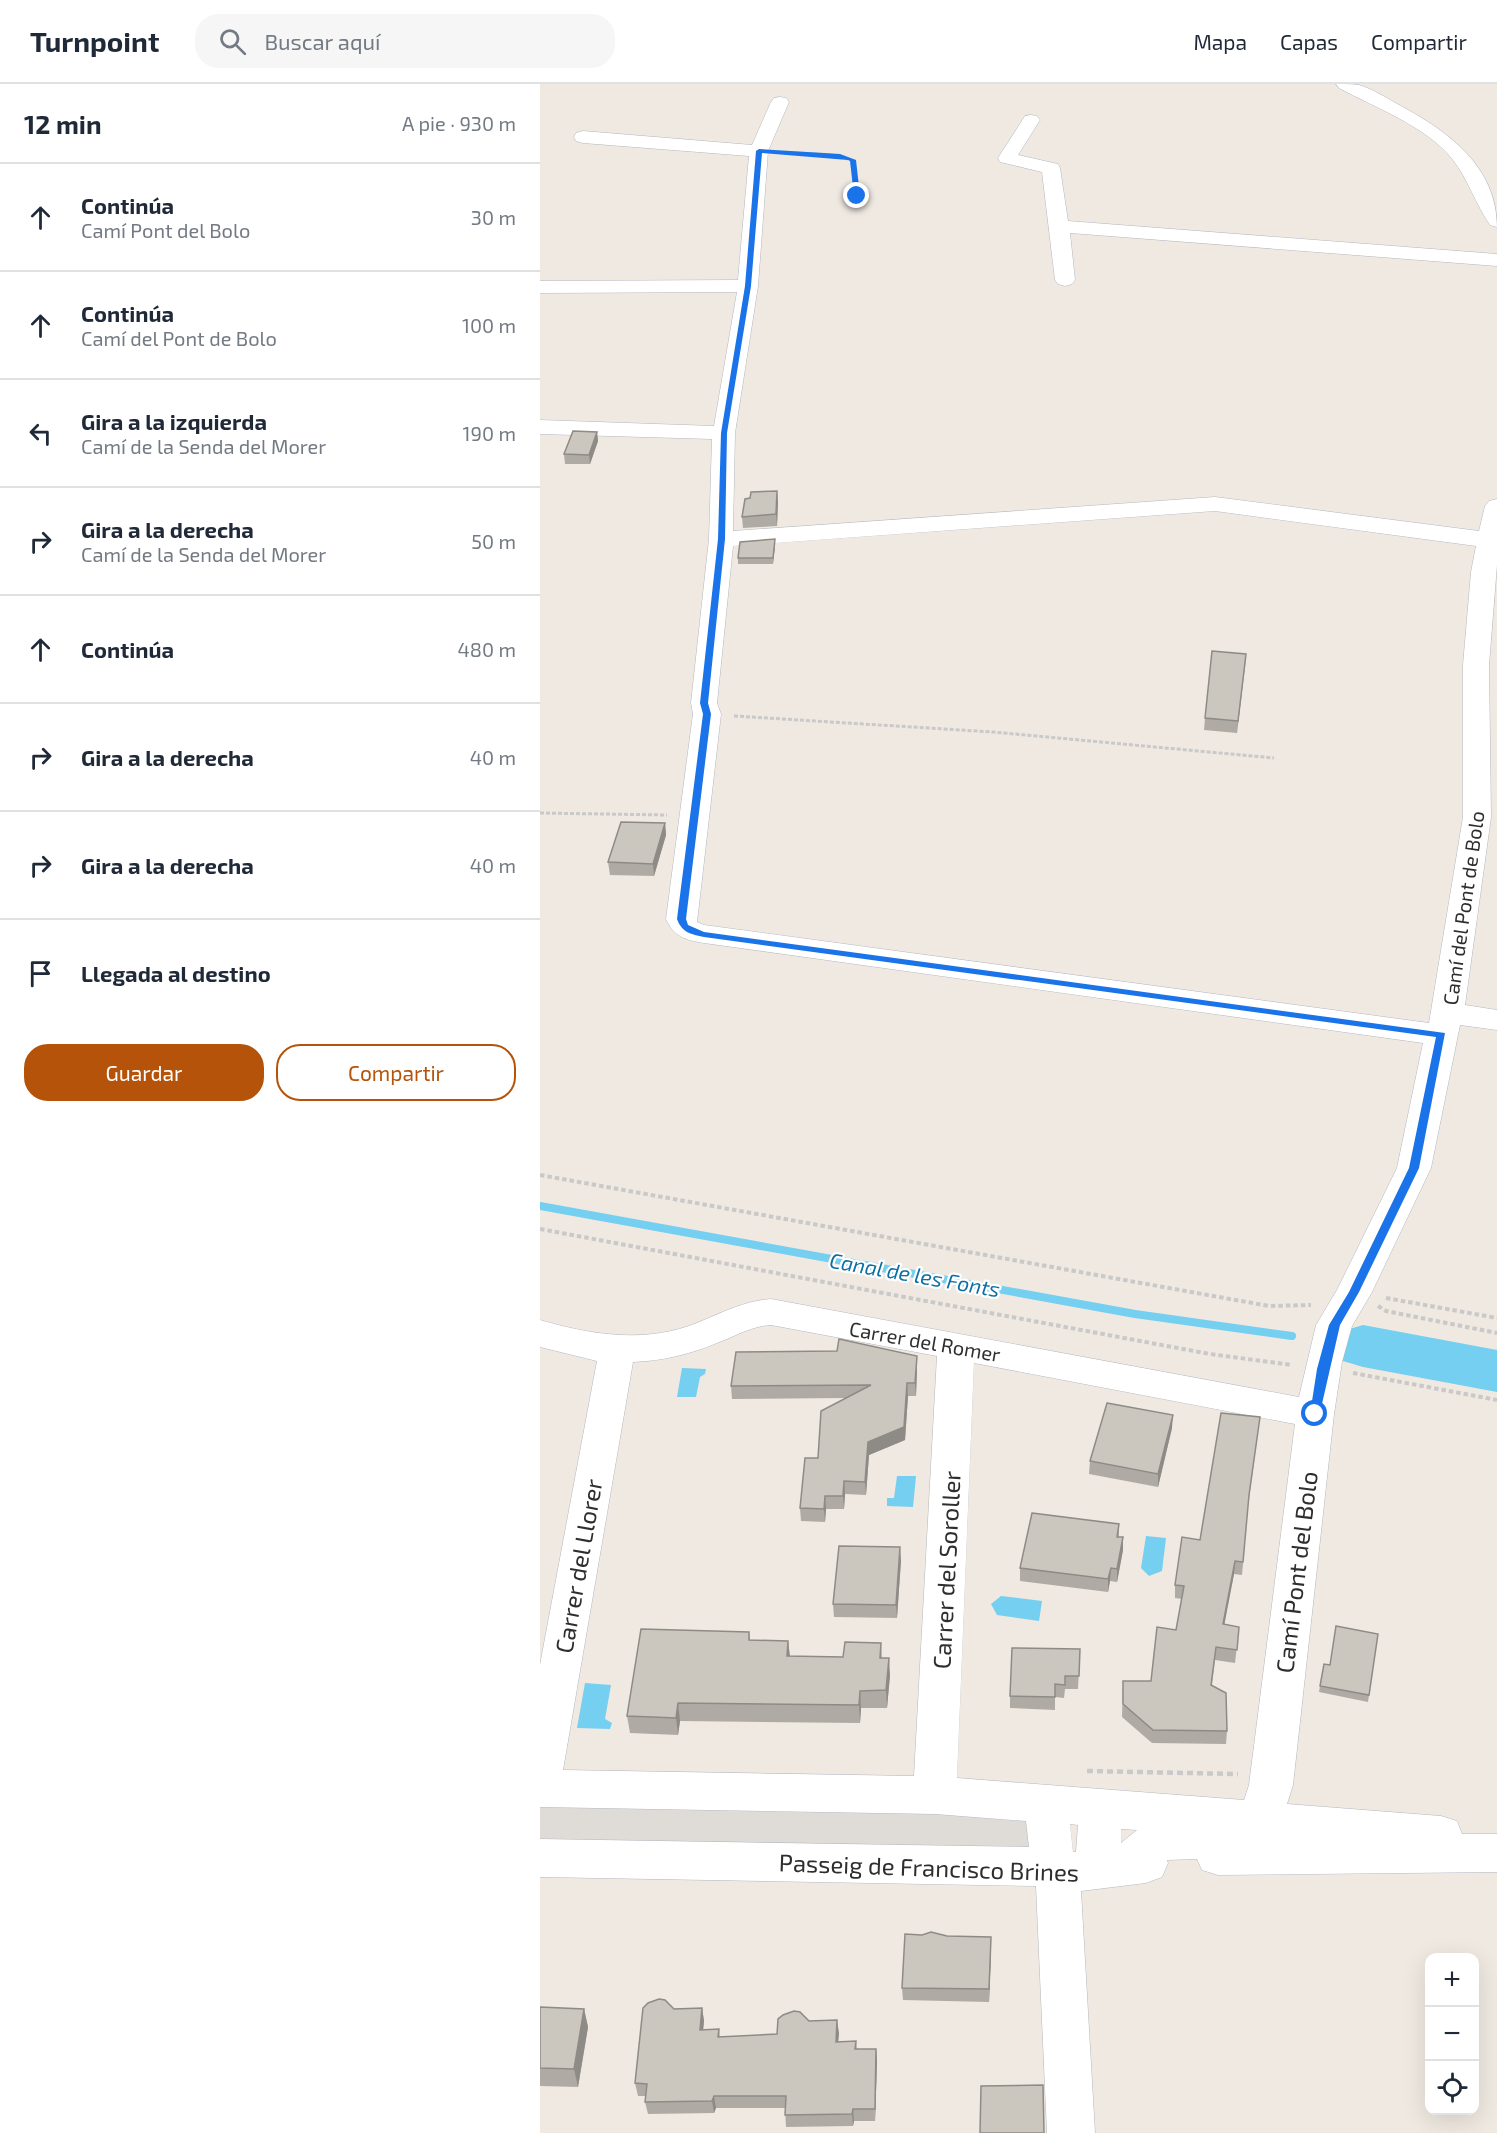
<!DOCTYPE html>
<html lang="es">
<head>
<meta charset="utf-8">
<style>
	body { margin:0; font-family:"Exo 2",sans-serif; background:#f6f6f7; color:#1f2937 }
	.controls { position:absolute; right:18px; bottom:18px; display:grid; overflow:hidden; border-radius:12px; box-shadow:0 6px 24px #0002 }
	.controls button { width:54px; height:54px; display:grid; place-items:center; padding:0; border:0; border-bottom:2px solid #e0e1e3; background:#fff; color:#1f2937; font:30px sans-serif }
	.stop { position:absolute; width:18px; height:18px; margin:-14px; border:4px solid #1a73e8; border-radius:50%; background:#fff }
	.stop.end { background:#1a73e8; border-color:#fff; box-shadow:0 2px 6px #0008 }
	.list { margin:0; padding:0; list-style:none }
	h2 { display:flex; justify-content:space-between; align-items:center; height:78px; margin:0; padding:0 24px; font-size:26px }
	h2 small { font-size:20px; font-weight:400; color:#747a83 }
	.list li { display:grid; grid-template-columns:39px 1fr auto; gap:18px; align-items:center; box-sizing:border-box; height:108px; padding:0 24px; border-top:2px solid #e0e1e3 }
	.list b { display:block; font-size:22px; white-space:nowrap }
	.list p { margin:0; font-size:20px; white-space:nowrap; color:#747a83 }
	.list em { font-size:20px; font-style:normal; color:#747a83 }
	.actions { display:flex; gap:12px; padding:18px 24px }
	.actions a { flex:1; padding:14px 0; border:2px solid #b45309; border-radius:24px; text-align:center; font-size:21px; color:#b45309 }
	.actions .main { background:#b45309; color:#fff }
	.icon { flex:none; width:33px; height:33px; fill:none; stroke:currentColor; stroke-width:2; stroke-linecap:round; stroke-linejoin:round }
	.map { position:relative; flex:none; width:957px; height:2049px; overflow:hidden }
	header { display:flex; align-items:center; gap:36px; box-sizing:border-box; height:84px; padding:0 30px; background:#fff; border-bottom:2px solid #e0e1e3 }
	header strong { font-size:28px }
	nav { display:flex; gap:33px; margin-inline-start:auto; font-size:21px }
	.search { width:420px; height:54px; background:#f6f6f7; display:flex; align-items:center; gap:15px; box-sizing:border-box; padding:0 21px; border-radius:24px; color:#747a83; font-size:22px }
	main { display:flex }
	aside { flex:1; background:#fff }
	.map>svg:first-child { display:block }
	.plaza { fill:#dfdcd8 }
	.water { fill:#75cff0 }
	.lines { fill:none; stroke-linecap:round; stroke-linejoin:round }
	.stream { stroke:#75cff0; stroke-width:8 }
	.river { fill:#75cff0; fill-rule:evenodd }
	.minor-casing { stroke:#b4b7c1; stroke-width:1 }
	.path-far3 { stroke:#c9c9c9; stroke-width:2; stroke-dasharray:3 1.5; stroke-linecap:butt }
	.path-far2 { stroke:#c9c9c9; stroke-width:3; stroke-dasharray:4 2; stroke-linecap:butt }
	.path-far1 { stroke:#c9c9c9; stroke-width:4; stroke-dasharray:4.5 3; stroke-linecap:butt }
	.path { stroke:#c9c9c9; stroke-width:4.5; stroke-dasharray:6 4; stroke-linecap:butt }
	.minor { fill:#fff; fill-rule:evenodd }
	.wall { fill:#afaba4 }
	.shaded-wall { fill:#8e8b86 }
	.building { fill:#cbc7bf; stroke:#8e8b86; stroke-width:1.5 }
	.route { fill:#1a73e8 }
	.labels { text-anchor:middle; dominant-baseline:central; stroke-width:4.5; stroke-linejoin:round; paint-order:stroke }
	.street-label { font-size:20px; fill:#2e2e2e; stroke:#fff }
	.water-label { font-size:21px; font-style:italic; fill:#0d6fa3; stroke:#fff }
	.near-street-label { font-size:24px; fill:#2e2e2e; stroke:#fff }
</style>
</head>
<body>
<header>
<strong>Turnpoint</strong>
<div class="search"><svg class="icon" aria-label="search" viewBox="0 0 24 24"><circle cx="10" cy="10" r="6"/><path d="M15 15l6 6"/></svg>Buscar aquí</div>
<nav><a>Mapa</a><a>Capas</a><a>Compartir</a></nav>
</header>
<main>
<aside>
<h2>12 min<small>A pie · 930 m</small></h2>
<ul class="list">
<li><svg class="icon" aria-label="ahead" viewBox="0 0 24 24"><path d="M12 20V5M6 11l6-6 6 6"/></svg><div><b>Continúa</b><p>Camí Pont del Bolo</p></div><em>30 m</em></li>
<li><svg class="icon" aria-label="ahead" viewBox="0 0 24 24"><path d="M12 20V5M6 11l6-6 6 6"/></svg><div><b>Continúa</b><p>Camí del Pont de Bolo</p></div><em>100 m</em></li>
<li><svg class="icon" aria-label="left" viewBox="0 0 24 24"><path d="M17 20v-9H6M10 6l-5 5 5 5"/></svg><div><b>Gira a la izquierda</b><p>Camí de la Senda del Morer</p></div><em>190 m</em></li>
<li><svg class="icon" aria-label="right" viewBox="0 0 24 24"><path d="M7 20v-9h11M14 6l5 5-5 5"/></svg><div><b>Gira a la derecha</b><p>Camí de la Senda del Morer</p></div><em>50 m</em></li>
<li><svg class="icon" aria-label="ahead" viewBox="0 0 24 24"><path d="M12 20V5M6 11l6-6 6 6"/></svg><div><b>Continúa</b></div><em>480 m</em></li>
<li><svg class="icon" aria-label="right" viewBox="0 0 24 24"><path d="M7 20v-9h11M14 6l5 5-5 5"/></svg><div><b>Gira a la derecha</b></div><em>40 m</em></li>
<li><svg class="icon" aria-label="right" viewBox="0 0 24 24"><path d="M7 20v-9h11M14 6l5 5-5 5"/></svg><div><b>Gira a la derecha</b></div><em>40 m</em></li>
<li><svg class="icon" aria-label="arrive" viewBox="0 0 24 24"><path d="M6 21V4h12l-3 4 3 4H6"/></svg><div><b>Llegada al destino</b></div></li>
</ul>
<div class="actions"><a class="main">Guardar</a><a>Compartir</a></div>
</aside>
<div class="map">
<svg width="957" height="2049" viewBox="0 0 957 2049">
	<rect width="100%" height="100%" fill="#efe9e1"/>
	<!-- plaza -->
	<polygon class="plaza" points="0,1721 488,1730 488,1773 0,1765"/>
	<!-- water -->
	<g class="water">
		<polygon points="142,1284 166,1285 165,1290 160,1293 156,1313 137,1313"/>
		<polygon points="357,1392 376,1392 373,1423 347,1422 347,1414 354,1414"/>
		<polygon points="606,1452 626,1454 622,1487 609,1492 601,1484"/>
		<polygon points="461,1512 502,1517 499,1537 457,1531 451,1520"/>
		<polygon points="45,1599 71,1601 65,1635 72,1639 70,1645 37,1644"/>
	</g>
	<g class="lines">
		<!-- stream -->
		<polyline class="stream" points="0,1122 595,1230 752,1252"/>
		<!-- river -->
		<polygon class="river" points="823,1241 957,1266 957,1308 823,1283 803,1277 795,1262 803,1247"/>
		<defs>
			<g id="minor">
				<path d="M796 0C803 0 813 0 819 1 833 5 848 15 861 22 909 48 957 83 957 143L950 141C936 121 928 95 913 76 888 43 834 23 799 4Z"/>
				<path d="M240 13 246 14 249 18 228 67 218 202 195 349 193 447 675 413 939 447 945 422 949 417 957 415V481L949 581 951 733 925 921 957 926V946L920 941 891 1084 832 1208 812 1242 802 1278 794 1330 753 1701 747 1720 901 1732 917 1737 922 1750H957V1788L678 1791 662 1786 657 1775 627 1776 628 1779 622 1793 606 1799 541 1807 555 2049H507L496 1802 0 1793V1755L489 1763 486 1737 395 1730 0 1723V1581L57 1277 0 1263V1236C48 1250 99 1259 149 1242 176 1232 201 1217 231 1215L759 1313 776 1241 797 1206 857 1084 883 959 164 859C146 856 134 853 126 835L153 630 151 619 169 455 172 355 0 350V336L174 342 197 208 0 209V197L198 196 209 72 43 59 36 57 34 53 36 49 43 47 212 61 231 18 234 14ZM675 427 936 462 931 488 923 581V733L889 939 164 841 157 838 181 630 177 619 193 462ZM231 1241 397 1272 374 1692 23 1686 93 1278C122 1277 151 1270 177 1259 196 1252 211 1242 231 1241ZM434 1279 755 1340 709 1701 704 1716 417 1694ZM530 1740 538 1741 536 1768H533ZM581 1745 597 1746 581 1759Z"/>
				<polygon points="491,31 497,32 500,36 478,71 518,80 520,84 528,137 957,170 957,182 530,149 535,196 532,200 525,202 518,200 515,196 502,88 460,78 458,74 485,32"/>
			</g>
		</defs>
		<!-- minor casing -->
		<use href="#minor" class="minor-casing"/>
		<!-- path-far3 -->
		<polyline class="path-far3" points="243,68 289,70 313,77 317,112"/>
		<!-- path-far2 -->
		<g class="path-far2">
			<polyline points="194,632 453,648 734,674"/>
			<polyline points="0,729 127,731"/>
		</g>
		<!-- path-far1 -->
		<g class="path-far1">
			<polyline points="0,1091 729,1222 771,1221"/>
			<polyline points="0,1145 670,1270 752,1281"/>
			<polyline points="846,1214 957,1234"/>
			<polyline points="838,1222 846,1227 957,1249"/>
			<polyline points="813,1289 957,1316"/>
		</g>
		<!-- path -->
		<polyline class="path" points="547,1687 698,1690"/>
		<!-- minor -->
		<use href="#minor" class="minor"/>
	</g>
	<!-- wall -->
	<g class="wall">
		<polygon points="57,348 58,357 50,380 25,380 24,370"/>
		<polygon points="237,407 238,418 237,442 203,444 202,433 210,414"/>
		<polygon points="235,455 235,461 233,480 198,480 198,474"/>
		<polygon points="706,570 697,649 664,646 665,634"/>
		<polygon points="125,739 126,751 114,792 70,791 68,778"/>
		<polygon points="377,1285 376,1312 368,1312 365,1356 329,1371 326,1411 305,1410 304,1425 286,1425 285,1438 261,1437 260,1424 278,1374 306,1314 192,1315 191,1302"/>
		<polygon points="720,1333 708,1423 702,1491 694,1490 684,1540 699,1543 695,1579 675,1576 672,1601 687,1647 686,1660 612,1659 582,1633 583,1597 611,1597 636,1546 642,1515 635,1514 635,1501 660,1456"/>
		<polygon points="632,1344 618,1403 549,1390 550,1377"/>
		<polygon points="579,1440 579,1453 583,1453 583,1466 577,1498 570,1497 568,1508 480,1497 480,1484"/>
		<polygon points="361,1476 357,1534 294,1533 293,1520"/>
		<polygon points="209,1548 210,1556 248,1557 250,1572 303,1573 341,1559 342,1574 350,1591 347,1624 321,1624 320,1639 140,1637 138,1651 90,1649 87,1632"/>
		<polygon points="838,1550 828,1618 779,1608 780,1602 790,1581"/>
		<polygon points="540,1565 538,1605 525,1605 524,1614 515,1613 515,1626 470,1624 470,1612"/>
		<polygon points="407,1852 451,1866 449,1918 363,1916 362,1904"/>
		<polygon points="0,1923 44,1925 48,1943 38,2003 0,2002"/>
		<polygon points="162,1924 164,1937 163,1945 179,1945 180,1953 237,1950 269,1937 299,1949 298,1958 316,1957 317,1965 336,1965 337,1977 335,2037 314,2037 313,2042 246,2043 245,2024 176,2024 174,2029 108,2030 105,2018 106,2012 98,2012 95,1999 134,1925"/>
	</g>
	<!-- shaded-wall -->
	<g class="shaded-wall">
		<polygon points="57,348 58,357 50,380 49,371"/>
		<polygon points="237,407 238,418 237,442 236,430"/>
		<polygon points="235,455 235,461 233,480 233,474"/>
		<polygon points="706,570 705,582 697,649 698,637"/>
		<polygon points="125,739 126,751 114,792 113,780"/>
		<polygon points="377,1272 377,1285 376,1312 375,1299"/>
		<polygon points="367,1299 368,1312 365,1356 329,1371 326,1411 325,1398 328,1358"/>
		<polygon points="633,1331 632,1344 618,1403 618,1390"/>
		<polygon points="304,1397 305,1410 304,1425 303,1412"/>
		<polygon points="285,1412 286,1425 285,1438 284,1425"/>
		<polygon points="583,1453 583,1466 577,1498 577,1485"/>
		<polygon points="360,1463 361,1476 357,1534 356,1521"/>
		<polygon points="695,1477 694,1490 682,1553 683,1540"/>
		<polygon points="571,1484 570,1497 568,1508 568,1495"/>
		<polygon points="248,1557 250,1574 247,1572"/>
		<polygon points="349,1574 350,1591 347,1624 346,1606"/>
		<polygon points="320,1607 321,1624 320,1639 319,1621"/>
		<polygon points="138,1619 140,1637 138,1651 136,1634"/>
		<polygon points="451,1853 451,1866 449,1918 449,1905"/>
		<polygon points="162,1924 164,1937 162,1958 160,1946"/>
		<polygon points="44,1925 48,1943 38,2003 34,1985"/>
		<polygon points="297,1936 299,1949 297,1970 296,1958"/>
		<polygon points="336,1965 337,1977 335,2037 335,2025"/>
		<polygon points="174,2012 176,2024 174,2029 172,2017"/>
		<polygon points="313,2025 314,2037 313,2042 312,2030"/>
	</g>
	<!-- building -->
	<g class="building">
		<polygon points="33,347 57,348 49,371 24,370"/>
		<polygon points="237,407 236,430 202,433 205,415 210,414 211,408"/>
		<polygon points="235,455 233,474 198,474 200,458"/>
		<polygon points="672,567 706,570 698,637 665,634"/>
		<polygon points="81,738 125,739 113,780 68,778"/>
		<polygon points="299,1255 377,1272 375,1299 367,1299 364,1343 328,1358 325,1398 304,1397 303,1412 285,1412 284,1425 260,1424 265,1374 278,1374 281,1327 331,1301 191,1302 196,1268 297,1267"/>
		<polygon points="567,1319 633,1331 618,1390 550,1377"/>
		<polygon points="681,1329 720,1333 709,1411 703,1478 695,1477 683,1540 699,1543 697,1566 676,1563 671,1601 686,1609 687,1647 613,1646 583,1620 583,1597 611,1597 617,1543 636,1546 644,1502 635,1501 642,1453 660,1456"/>
		<polygon points="492,1429 579,1440 577,1453 583,1453 577,1485 571,1484 568,1495 480,1484"/>
		<polygon points="299,1462 360,1463 356,1521 293,1520"/>
		<polygon points="796,1542 838,1550 829,1611 780,1602 784,1580 790,1581"/>
		<polygon points="101,1545 209,1548 209,1556 248,1557 247,1572 303,1573 305,1558 341,1559 340,1574 349,1574 346,1606 320,1607 319,1621 138,1619 136,1634 87,1632"/>
		<polygon points="472,1564 540,1565 539,1592 525,1592 525,1601 515,1600 515,1613 470,1612"/>
		<polygon points="391,1848 407,1852 451,1853 449,1905 362,1904 365,1850 382,1851"/>
		<polygon points="119,1915 125,1916 134,1925 162,1924 160,1946 179,1945 178,1953 237,1950 238,1935 243,1931 254,1927 260,1928 269,1937 297,1936 296,1958 316,1957 315,1965 336,1965 335,2025 313,2025 312,2030 245,2031 246,2012 174,2012 172,2017 105,2018 107,2000 95,1999 103,1924 108,1919"/>
		<polygon points="0,1923 44,1925 34,1985 0,1984"/>
		<polygon points="503,2001 504,2049 440,2049 441,2002"/>
	</g>
	<!-- route -->
	<path class="route" d="M219 65 300 70 316 76 320 112H314L310 77 308 76 222 69 211 202 187 349 185 455 168 619 171 630 146 835 148 841 164 848 905 949 879 1084 819 1208 800 1241 779 1333 775 1335 770 1330 777 1285 789 1241 809 1208 869 1084 896 953 164 853C151 850 142 849 137 835L163 630 160 619 178 455 181 349 205 202 216 67Z"/>
	<g class="labels">
		<!-- street labels -->
		<g class="street-label">
			<text transform="translate(923 824) rotate(-82)">Camí del Pont de Bolo</text>
			<text transform="translate(385 1257) rotate(10)">Carrer del Romer</text>
		</g>
		<!-- water labels -->
		<g class="water-label">
			<text transform="translate(375 1190) rotate(10)">Canal de les Fonts</text>
		</g>
		<!-- near-street labels -->
		<g class="near-street-label">
			<text transform="translate(38 1482) rotate(-80)">Carrer del Llorer</text>
			<text transform="translate(406 1486) rotate(-87)">Carrer del Soroller</text>
			<text transform="translate(756 1488) rotate(-83)">Camí Pont del Bolo</text>
			<text transform="translate(389 1783) rotate(2)">Passeig de Francisco Brines</text>
		</g>
	</g>
</svg>
<div class="controls">
<button>+</button>
<button>−</button>
<button><svg class="icon" aria-label="locate" viewBox="0 0 24 24"><circle cx="12" cy="12" r="6"/><path d="M12 2v4M12 18v4M2 12h4M18 12h4"/></svg></button>
</div>
<div class="stop" style="left:775px;top:1330px"></div>
<div class="stop end" style="left:317px;top:112px"></div>
</div>
</main>
</body>
</html>
